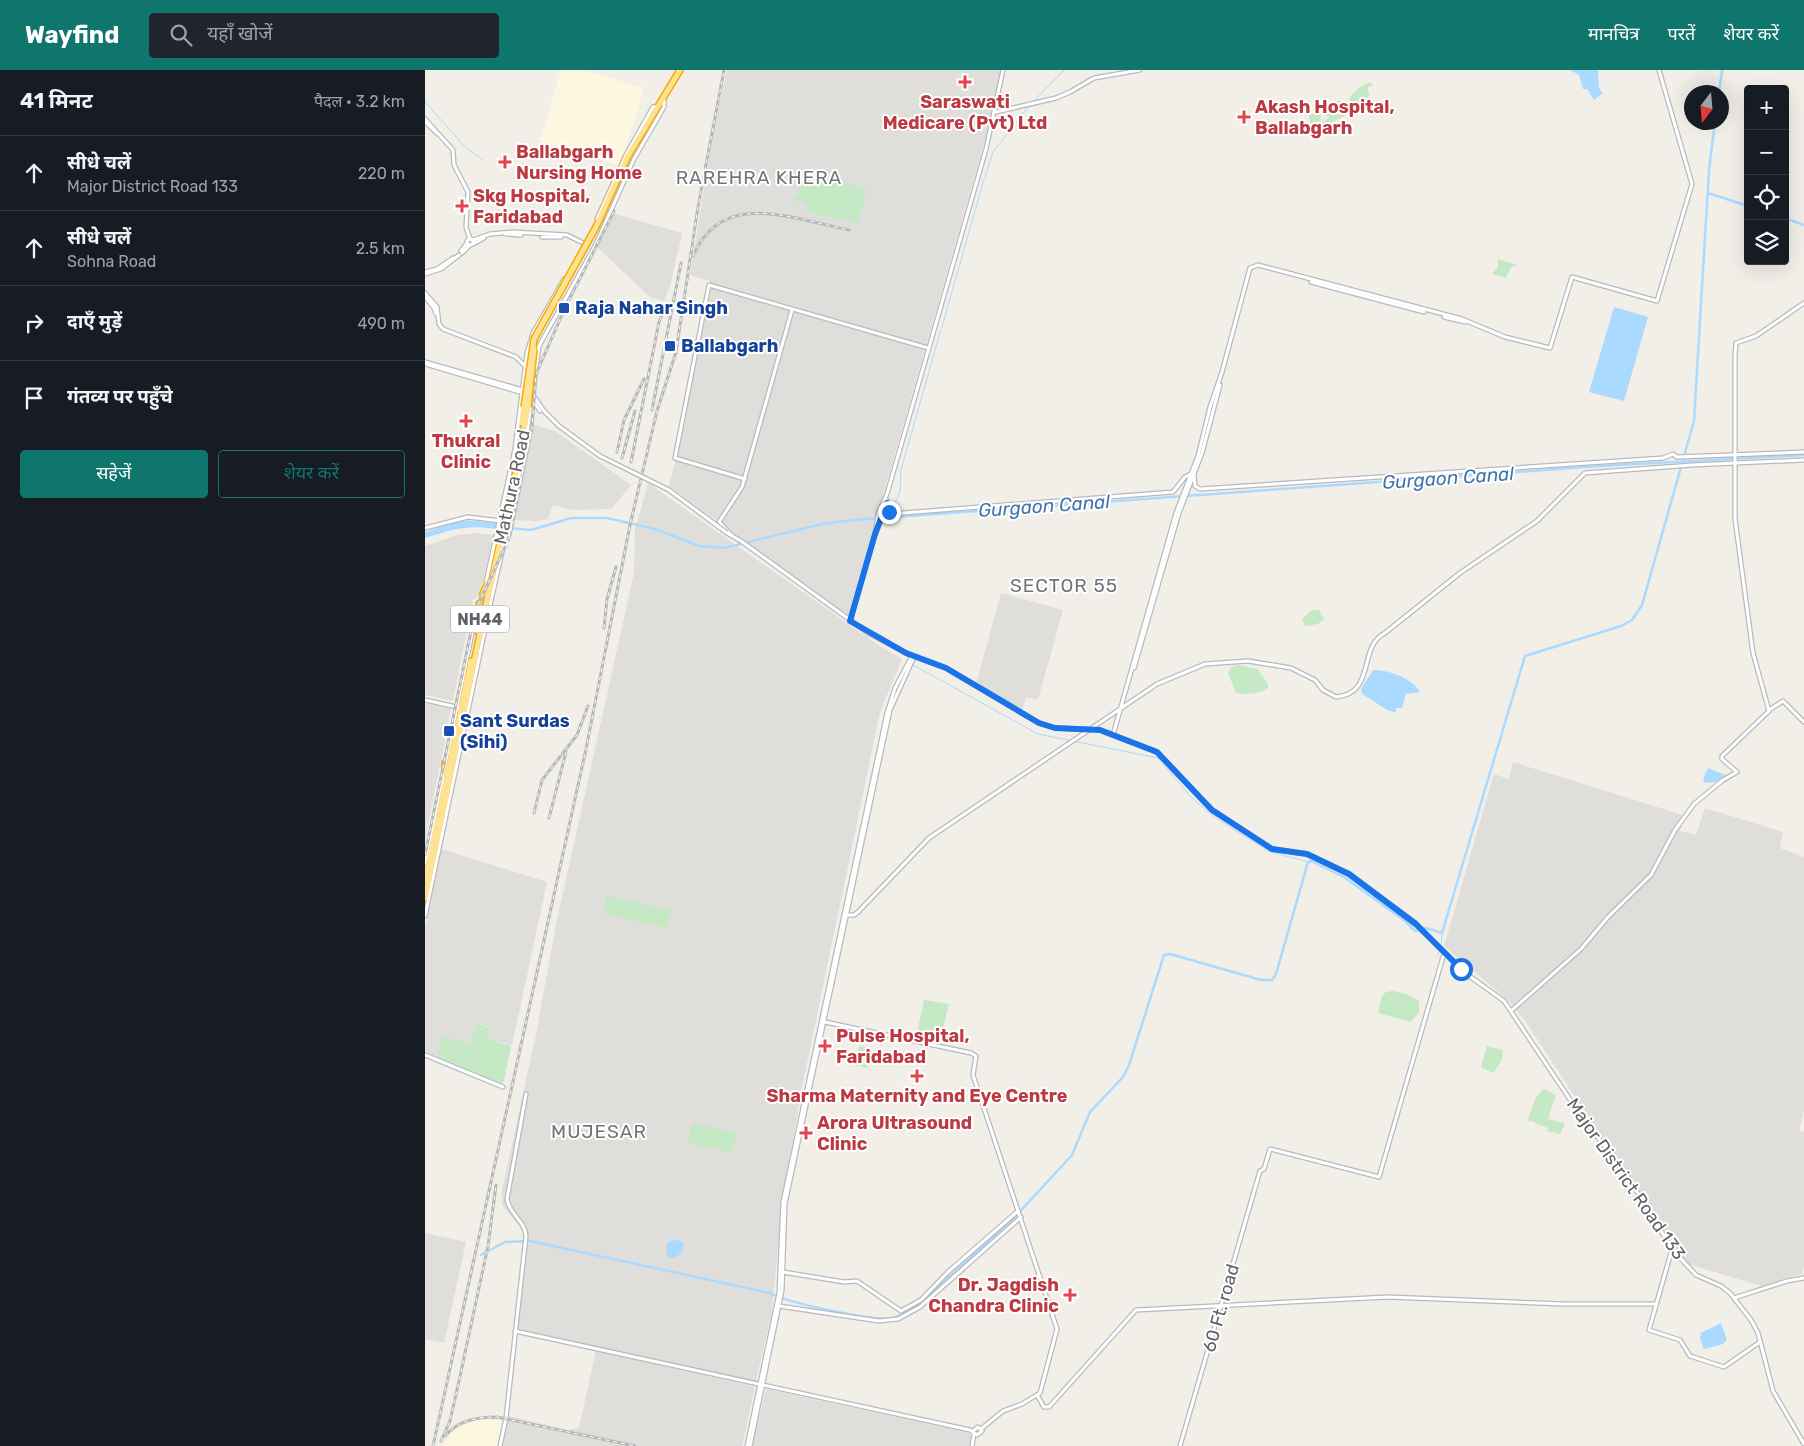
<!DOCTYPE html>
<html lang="hi">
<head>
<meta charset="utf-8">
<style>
	body { margin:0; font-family:Rubik,"Noto Sans Devanagari",sans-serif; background:#20242c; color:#f1f3f6 }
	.controls { position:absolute; right:15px; top:15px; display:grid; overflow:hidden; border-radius:5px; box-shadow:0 5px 20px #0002 }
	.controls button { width:45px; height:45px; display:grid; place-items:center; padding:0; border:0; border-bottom:1px solid #363941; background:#171b24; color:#f1f3f6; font:25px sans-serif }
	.compass { position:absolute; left:1259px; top:15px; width:45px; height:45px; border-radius:50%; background:#171b24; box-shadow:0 5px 20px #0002; rotate:196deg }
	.stop { position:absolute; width:15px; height:15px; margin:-11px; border:4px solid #1a73e8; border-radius:50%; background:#fff }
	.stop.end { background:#1a73e8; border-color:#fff; box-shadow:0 1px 5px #0008 }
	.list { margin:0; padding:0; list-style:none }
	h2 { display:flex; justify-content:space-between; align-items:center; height:65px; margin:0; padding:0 20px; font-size:21px }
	h2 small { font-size:16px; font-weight:400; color:#9ea1a6 }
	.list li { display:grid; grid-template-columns:32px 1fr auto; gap:15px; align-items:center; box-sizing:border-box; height:75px; padding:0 20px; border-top:1px solid #363941 }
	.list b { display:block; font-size:19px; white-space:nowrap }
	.list p { margin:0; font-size:16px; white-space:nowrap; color:#9ea1a6 }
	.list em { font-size:16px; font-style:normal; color:#9ea1a6 }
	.actions { display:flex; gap:10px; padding:15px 20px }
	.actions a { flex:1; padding:11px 0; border:1px solid #0f766e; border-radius:5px; text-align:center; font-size:18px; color:#0f766e }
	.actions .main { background:#0f766e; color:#fff }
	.icon { flex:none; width:28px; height:28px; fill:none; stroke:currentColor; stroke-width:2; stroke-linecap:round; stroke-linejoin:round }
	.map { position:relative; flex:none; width:1379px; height:1376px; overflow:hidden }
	header { display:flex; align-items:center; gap:30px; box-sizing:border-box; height:70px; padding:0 25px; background:#0f766e; color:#fff }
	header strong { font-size:24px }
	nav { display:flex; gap:28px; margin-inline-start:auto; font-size:18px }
	.search { width:350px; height:45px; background:#20242c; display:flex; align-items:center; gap:12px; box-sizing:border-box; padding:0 18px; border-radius:5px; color:#9ea1a6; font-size:19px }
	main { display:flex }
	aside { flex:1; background:#171b24 }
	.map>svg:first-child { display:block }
	.commercial { fill:#fef7e0 }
	.industrial { fill:#e0deda }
	.green { fill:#c5e8c5 }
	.water { fill:#aadaff }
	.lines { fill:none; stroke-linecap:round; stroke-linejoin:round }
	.stream { stroke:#aadaff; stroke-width:1 }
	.canal { stroke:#aadaff; stroke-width:2.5 }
	.secondary-casing { stroke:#b6babf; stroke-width:5.5 }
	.highway-casing { stroke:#f9ab00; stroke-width:8 }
	.secondary { stroke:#fff; stroke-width:3 }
	.highway { stroke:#fde293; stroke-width:5 }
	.rail-casing { stroke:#b6b7b8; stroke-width:3 }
	.rail { stroke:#fff; stroke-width:1; stroke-dasharray:4; stroke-linecap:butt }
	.secondary-bridge-casing { stroke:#b6babf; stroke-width:5.5; stroke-linecap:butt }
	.highway-bridge-casing { stroke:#f9ab00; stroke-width:8; stroke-linecap:butt }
	.secondary-bridge { stroke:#fff; stroke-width:3 }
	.highway-bridge { stroke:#fde293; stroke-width:5 }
	.route { stroke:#1a73e8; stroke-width:6 }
	.health-dot { fill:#e0444e; stroke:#fff; stroke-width:2 }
	.transit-dot { fill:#1a4fb4; stroke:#fff; stroke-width:2 }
	.labels { text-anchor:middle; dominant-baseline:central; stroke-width:4; stroke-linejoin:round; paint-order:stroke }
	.shield { fill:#fff; stroke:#8f9295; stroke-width:1 }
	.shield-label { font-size:16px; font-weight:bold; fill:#5f6368 }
	.health-label { font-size:18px; font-weight:bold; fill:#be3a42; stroke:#fff; text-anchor:start }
	.transit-label { font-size:18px; font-weight:bold; fill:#164399; stroke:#fff; text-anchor:start }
	.street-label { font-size:18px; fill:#5f6368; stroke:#fff }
	.neighbourhood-label { font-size:19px; letter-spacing:1px; fill:#70757a; stroke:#fff }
	.water-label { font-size:19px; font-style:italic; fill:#4174aa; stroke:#fff }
</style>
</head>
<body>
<header>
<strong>Wayfind</strong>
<div class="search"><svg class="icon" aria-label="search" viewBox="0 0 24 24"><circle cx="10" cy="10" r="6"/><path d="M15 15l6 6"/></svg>यहाँ खोजें</div>
<nav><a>मानचित्र</a><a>परतें</a><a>शेयर करें</a></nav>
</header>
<main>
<aside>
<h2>41 मिनट<small>पैदल · 3.2 km</small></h2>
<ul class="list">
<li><svg class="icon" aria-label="ahead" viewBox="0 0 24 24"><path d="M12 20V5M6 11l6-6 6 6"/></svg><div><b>सीधे चलें</b><p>Major District Road 133</p></div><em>220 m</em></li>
<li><svg class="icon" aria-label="ahead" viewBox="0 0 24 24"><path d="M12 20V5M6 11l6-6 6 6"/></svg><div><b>सीधे चलें</b><p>Sohna Road</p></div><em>2.5 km</em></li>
<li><svg class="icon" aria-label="right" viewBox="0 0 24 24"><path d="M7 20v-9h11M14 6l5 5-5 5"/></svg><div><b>दाएँ मुड़ें</b></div><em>490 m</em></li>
<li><svg class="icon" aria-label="arrive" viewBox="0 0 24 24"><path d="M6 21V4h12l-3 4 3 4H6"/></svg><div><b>गंतव्य पर पहुँचे</b></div></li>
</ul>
<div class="actions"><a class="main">सहेजें</a><a>शेयर करें</a></div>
</aside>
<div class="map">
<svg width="1379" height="1376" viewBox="0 0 1379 1376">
	<rect width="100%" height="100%" fill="#f1efe8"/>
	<!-- commercial -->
	<g class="commercial">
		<polygon points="136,0 157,0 219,18 200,80 193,95 115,71"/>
		<polygon points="51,1350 77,1350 72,1376 18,1376 26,1362 37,1354"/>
	</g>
	<!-- industrial -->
	<g class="industrial">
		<polygon points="302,0 577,0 569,39 423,547 244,416 254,377 285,211 265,205 289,58"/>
		<polygon points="187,143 257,163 246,213 239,231 226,228 172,177"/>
		<polygon points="106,354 130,361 206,415 186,439 147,440 128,435 123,449 111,451 86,450"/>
		<polygon points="223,413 456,577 477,589 455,642 376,1022 356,1144 347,1241 331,1311 92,1259 103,1172 95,1157 77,1135 77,1120 111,964 132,850 209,503 210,460"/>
		<polygon points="51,463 69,465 54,525 48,530 28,631 0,625 0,476 32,465"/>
		<polygon points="576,523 638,540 613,630 601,627 597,640 551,614"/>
		<polygon points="0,633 26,639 0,770"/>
		<polygon points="1088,692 1261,746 1255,761 1271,765 1280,738 1358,762 1355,778 1379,787 1379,1041 1374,1060 1379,1062 1379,1195 1377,1204 1336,1216 1263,1194 1248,1176 1101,952 1084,931 1019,876 1069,704 1084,709"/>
		<polygon points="16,779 122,812 87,975 63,969 65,957 51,953 44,974 12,989 0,984 0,858"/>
		<polygon points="0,1163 41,1172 19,1273 0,1269"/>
		<polygon points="171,1280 330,1317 317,1376 77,1376 84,1346 143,1360 154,1358"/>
		<polygon points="341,1319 544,1363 547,1368 545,1376 327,1376"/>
	</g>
	<!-- green -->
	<g class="green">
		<path d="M945 12 948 16H944L942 20 945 24C932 41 912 49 893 61L890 57 892 55 885 54 884 44 895 43 896 53 905 47 901 46 897 39 912 31H924C926 21 937 16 945 12Z"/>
		<polygon points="375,98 442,119 433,153 380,142 382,133 367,130 379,117 366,108"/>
		<polygon points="1073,189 1092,195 1086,197 1081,208 1067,204 1073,197"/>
		<polygon points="890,540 894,540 899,549 893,554 880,556 877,550 884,542"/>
		<path d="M813 595 833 599 843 614V618C834 624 821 625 811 623L803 603 806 597Z"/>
		<polygon points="182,826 246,840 242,858 178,844"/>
		<polygon points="968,921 982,924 994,931 994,942 986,952 953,943 957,926 961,922"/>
		<polygon points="499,930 524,934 514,974 491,968"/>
		<polygon points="51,953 65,958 63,969 86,976 78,1015 12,989 18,966 44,974"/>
		<polygon points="434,976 447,979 442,998 430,995"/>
		<polygon points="1062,976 1078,980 1077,990 1068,1003 1056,997"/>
		<polygon points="1118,1019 1131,1025 1123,1049 1140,1053 1135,1064 1122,1061 1123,1058 1106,1051 1102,1052 1110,1029"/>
		<polygon points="267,1053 312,1063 307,1083 263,1073"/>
	</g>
	<!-- water -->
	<g class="water">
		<polygon points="1145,0 1173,0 1174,18 1178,23 1169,30 1162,19 1158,19 1154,5"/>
		<polygon points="1189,237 1223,247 1199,331 1164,322"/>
		<path d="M38 450 84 454 83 461C46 454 35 457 0 468V462Z"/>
		<path d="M948 600C964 600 987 608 995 622L981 624 977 638H971V642L964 641 937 624 936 619Z"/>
		<polygon points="1283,698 1300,705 1291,712 1280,713 1278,709"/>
		<polygon points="252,1170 259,1172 257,1182 251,1187 245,1188 242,1186 241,1175 245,1171"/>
		<polygon points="1296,1253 1302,1270 1298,1274 1279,1279 1275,1269 1276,1263"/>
	</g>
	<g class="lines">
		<!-- stream -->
		<g class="stream">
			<polyline points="0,32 41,78"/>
			<polyline points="608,32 639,0"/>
			<polyline points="43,79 58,90"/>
			<polyline points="560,107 568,82 604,36"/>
			<polyline points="517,257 559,109"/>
			<polyline points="465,442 475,422 476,400 516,259"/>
			<polyline points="488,595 613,664 733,688 765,726 789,747 845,782 884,792"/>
			<polyline points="1016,877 1017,863"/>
			<polyline points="1013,886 1014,880"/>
		</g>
		<!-- canal -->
		<g class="canal">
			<polyline points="1294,22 1297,0"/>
			<polyline points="1283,123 1323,136"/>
			<polyline points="1360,148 1379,155"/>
			<polyline points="82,458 106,460 146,448 182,448 230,459 274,476 299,478 397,454 429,450 1174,396 1379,385"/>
			<path d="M56 1185 80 1172 105 1171 345 1223C364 1233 449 1252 468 1248 481 1244 494 1234 504 1225L589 1148 647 1085 665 1042 698 1007 704 995 739 885 745 884 836 910H847L851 904 883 792 886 791 919 807 980 851 990 861 1001 858 1017 863 1100 586 1196 556 1207 550 1217 535 1269 351 1284 100 1290 52"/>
		</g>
		<defs>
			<g id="secondary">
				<polyline points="571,42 631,28 645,22 669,8 715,0"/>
				<polyline points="0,49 28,80 29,95 43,122 41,157 45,169"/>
				<polyline points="0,52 13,64"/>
				<polyline points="172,149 201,85 228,37 233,36"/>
				<polyline points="80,164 96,165"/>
				<polyline points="117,167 136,167"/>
				<circle cx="45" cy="172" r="3"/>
				<polyline points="48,170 65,164 87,162 142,165 160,174"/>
				<polyline points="48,174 59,168"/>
				<polyline points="36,181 42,173"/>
				<polyline points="37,183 45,175"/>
				<polyline points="0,202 12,199 28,188"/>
				<polyline points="0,204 16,199 34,185"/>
				<polyline points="886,212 999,242"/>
				<polyline points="0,223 12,237 14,254 18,259 91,287 101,297"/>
				<polyline points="0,227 9,238 11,244"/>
				<polyline points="1019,247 1040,252"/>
				<polyline points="0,292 98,320"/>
				<polyline points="0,294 98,323"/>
				<polyline points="108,325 119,341"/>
				<polyline points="109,332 115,341"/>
				<polyline points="320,409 250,388 284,215 503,278"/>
				<polyline points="462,433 465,444 748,422 760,407 766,404 769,405 770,416 775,419 1238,388 1248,384 1252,387 1379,382"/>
				<polyline points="0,458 43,447 76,451"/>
				<polyline points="302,463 316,471 443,563 485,585 521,598 614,653 630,658 675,660 732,682 787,740 847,779 882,784 924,804 991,855 1043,905 1079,931 1150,1037 1203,1107 1247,1179 1271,1205 1296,1216 1305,1223 1326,1250 1333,1263 1348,1321 1379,1374"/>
				<polyline points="451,463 462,433 461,429"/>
				<polyline points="307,466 294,452 317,417 367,240"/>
				<polyline points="61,512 90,379 102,283 108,263 139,209"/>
				<polyline points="54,536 58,523"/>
				<polyline points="425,551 450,464 453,444 462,424 561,79 578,0"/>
				<polyline points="709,598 754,443 777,383 795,315"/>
				<polyline points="0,630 36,638"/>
				<polyline points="1344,640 1358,631 1379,652"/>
				<polyline points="688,665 751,443 773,386 785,337 797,302 825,198 833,195 1037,249 1080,267 1125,278 1147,207 1232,231 1267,114 1234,0"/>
				<polyline points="20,695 51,544"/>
				<polyline points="0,793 19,701"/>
				<path d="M419 845H429L433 842 504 768 732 614 780 594 823 591 866 598 890 610 898 620 911 627C952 623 932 577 960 563L1035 503 1112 451 1160 403 1267 395 1379 390"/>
				<polyline points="0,846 66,531 99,384 114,276 171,174 209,89 239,37 239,30"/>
				<polyline points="1087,940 1156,879 1183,847 1226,805 1250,760 1269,734 1298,710 1312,702 1297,689 1297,686 1344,641 1328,583 1310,449 1310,286 1311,273 1331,266 1379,233"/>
				<polyline points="400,952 546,983 551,986 548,1005 632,1259 615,1323 597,1334 578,1341 556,1359"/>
				<polyline points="0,985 78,1017"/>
				<polyline points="1247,1179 1224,1260 1255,1270 1265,1286 1299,1297 1335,1272"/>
				<polyline points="358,1202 419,1212 432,1211 476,1241 496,1230 523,1202 593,1141"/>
				<polyline points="1309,1228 1362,1211 1379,1208"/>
				<polyline points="354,1236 454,1251 473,1249 495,1237 596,1147"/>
				<polyline points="90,1261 545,1360 552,1365 557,1361 553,1357 548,1361"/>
				<polyline points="612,1325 619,1337 624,1337 711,1240 963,1227 1139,1234 1230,1234"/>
				<path d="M75 1376 81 1348 101 1166C100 1151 84 1144 82 1129L101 1024"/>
				<polyline points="322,1376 354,1223 358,1132 462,643 470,618 487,586"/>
				<polyline points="325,1376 357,1220 360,1134 465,640 489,587"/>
				<polyline points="547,1376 549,1364"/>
				<polyline points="755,1376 835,1101 839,1099 845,1079 954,1107 1018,887 1021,884"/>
			</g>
			<g id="highway">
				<polyline points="171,157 203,86 255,0"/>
				<polyline points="97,353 99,337"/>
				<polyline points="58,524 64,510"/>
				<polyline points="52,561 54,534"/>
				<polyline points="20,703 20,693"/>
				<polyline points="0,810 46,591"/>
				<polyline points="0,828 62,530 92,398 103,337"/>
			</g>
		</defs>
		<!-- secondary casing -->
		<use href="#secondary" class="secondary-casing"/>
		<!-- highway casing -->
		<use href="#highway" class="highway-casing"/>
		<!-- secondary -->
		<use href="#secondary" class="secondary"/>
		<!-- highway -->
		<use href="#highway" class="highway"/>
		<defs>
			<g id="rail">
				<path d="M268 186C297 118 368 149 424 160"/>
				<polyline points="227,340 256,193"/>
				<polyline points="192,382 199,350 219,309"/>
				<polyline points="197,388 210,341"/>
				<polyline points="206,392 234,252 242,233"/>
				<polyline points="179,558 182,529 191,497"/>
				<polyline points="109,743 117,710 152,665 163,636"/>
				<polyline points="124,748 141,682"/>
				<polyline points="0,785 50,542 85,466 107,358 111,304 140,238 189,141"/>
				<path d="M20 1366C34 1350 52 1347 72 1347L210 1376"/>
				<polyline points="16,1371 25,1351 34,1311 63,1176 71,1115"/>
				<polyline points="8,1376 161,679 205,455 232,341 251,282 273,137 299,0"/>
			</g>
		</defs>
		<!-- rail casing -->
		<use href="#rail" class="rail-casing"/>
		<!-- rail -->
		<use href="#rail" class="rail"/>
		<defs>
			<polyline id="secondary-bridge" points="119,341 134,356 175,386 244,420 302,463"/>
			<g id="highway-bridge">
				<polyline points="99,337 109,269 171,157"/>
				<polyline points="103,337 109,279"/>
			</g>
		</defs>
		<!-- secondary-bridge casing -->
		<use href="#secondary-bridge" class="secondary-bridge-casing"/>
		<!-- highway-bridge casing -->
		<use href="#highway-bridge" class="highway-bridge-casing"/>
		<!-- secondary-bridge -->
		<use href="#secondary-bridge" class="secondary-bridge"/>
		<!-- highway-bridge -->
		<use href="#highway-bridge" class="highway-bridge"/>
	</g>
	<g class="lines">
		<!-- route -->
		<polyline class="route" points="464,442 462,433 450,464 425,551 481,583 521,598 614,653 630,658 675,660 732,682 787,740 847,779 882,784 924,804 991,854 1036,899"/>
	</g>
	<!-- markers -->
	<g class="health-dot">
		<path d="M537.5 4.5h5v5h5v5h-5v5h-5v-5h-5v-5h5z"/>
		<path d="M816.5 39.5h5v5h5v5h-5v5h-5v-5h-5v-5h5z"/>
		<path d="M77.5 84.5h5v5h5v5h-5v5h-5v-5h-5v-5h5z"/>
		<path d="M34.5 128.5h5v5h5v5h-5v5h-5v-5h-5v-5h5z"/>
		<path d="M38.5 343.5h5v5h5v5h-5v5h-5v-5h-5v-5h5z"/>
		<path d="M397.5 968.5h5v5h5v5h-5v5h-5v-5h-5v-5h5z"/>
		<path d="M489.5 998.5h5v5h5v5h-5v5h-5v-5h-5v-5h5z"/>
		<path d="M378.5 1055.5h5v5h5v5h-5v5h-5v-5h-5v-5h5z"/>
		<path d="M642.5 1217.5h5v5h5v5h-5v5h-5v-5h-5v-5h5z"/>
	</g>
	<g class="transit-dot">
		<rect x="133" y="232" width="12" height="12" rx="2.5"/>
		<rect x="239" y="270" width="12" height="12" rx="2.5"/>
		<rect x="18" y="655" width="12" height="12" rx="2.5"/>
	</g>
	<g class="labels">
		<!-- shield labels -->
		<rect class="shield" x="26" y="535.5" width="58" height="27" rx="4"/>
		<g class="shield-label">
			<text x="55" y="549">NH44</text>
		</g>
		<!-- health labels -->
		<g class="health-label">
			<text x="540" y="32" text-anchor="middle">Saraswati<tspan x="540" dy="21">Medicare (Pvt) Ltd</tspan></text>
			<text x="830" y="37">Akash Hospital,<tspan x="830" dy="21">Ballabgarh</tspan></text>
			<text x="91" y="82">Ballabgarh<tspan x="91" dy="21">Nursing Home</tspan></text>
			<text x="48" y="126">Skg Hospital,<tspan x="48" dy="21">Faridabad</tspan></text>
			<text x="41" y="371" text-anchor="middle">Thukral<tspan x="41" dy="21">Clinic</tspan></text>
			<text x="411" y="966">Pulse Hospital,<tspan x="411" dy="21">Faridabad</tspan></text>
			<text x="492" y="1026" text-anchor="middle">Sharma Maternity and Eye Centre</text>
			<text x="392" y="1053">Arora Ultrasound<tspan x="392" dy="21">Clinic</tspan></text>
			<text x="634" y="1215" text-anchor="end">Dr. Jagdish<tspan x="634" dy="21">Chandra Clinic</tspan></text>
		</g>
		<!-- transit labels -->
		<g class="transit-label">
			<text x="150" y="238">Raja Nahar Singh</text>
			<text x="256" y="276">Ballabgarh</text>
			<text x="35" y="651">Sant Surdas<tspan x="35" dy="21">(Sihi)</tspan></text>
		</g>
		<!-- street labels -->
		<g class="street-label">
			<text transform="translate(87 417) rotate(-78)">Mathura Road</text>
			<text transform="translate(1201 1109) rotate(55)">Major District Road 133</text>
			<text transform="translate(796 1238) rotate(-74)">60 Ft. road</text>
		</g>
		<!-- neighbourhood labels -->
		<g class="neighbourhood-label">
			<text x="334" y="107">RAREHRA KHERA</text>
			<text x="639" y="515">SECTOR 55</text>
			<text x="174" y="1061">MUJESAR</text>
		</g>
		<!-- water labels -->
		<g class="water-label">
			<text transform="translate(1023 408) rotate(-4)">Gurgaon Canal</text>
			<text transform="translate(619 436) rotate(-4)">Gurgaon Canal</text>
		</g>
	</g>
</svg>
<div class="controls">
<button>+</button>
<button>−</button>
<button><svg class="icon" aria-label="locate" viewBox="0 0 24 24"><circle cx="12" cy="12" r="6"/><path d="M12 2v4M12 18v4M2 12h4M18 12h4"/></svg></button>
<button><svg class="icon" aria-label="layers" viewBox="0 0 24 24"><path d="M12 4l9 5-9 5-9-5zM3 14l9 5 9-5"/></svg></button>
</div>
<svg class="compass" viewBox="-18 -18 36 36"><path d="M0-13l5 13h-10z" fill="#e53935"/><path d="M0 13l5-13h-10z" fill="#9ea1a6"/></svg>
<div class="stop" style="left:1036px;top:899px"></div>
<div class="stop end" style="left:464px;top:442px"></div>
</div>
</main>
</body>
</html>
